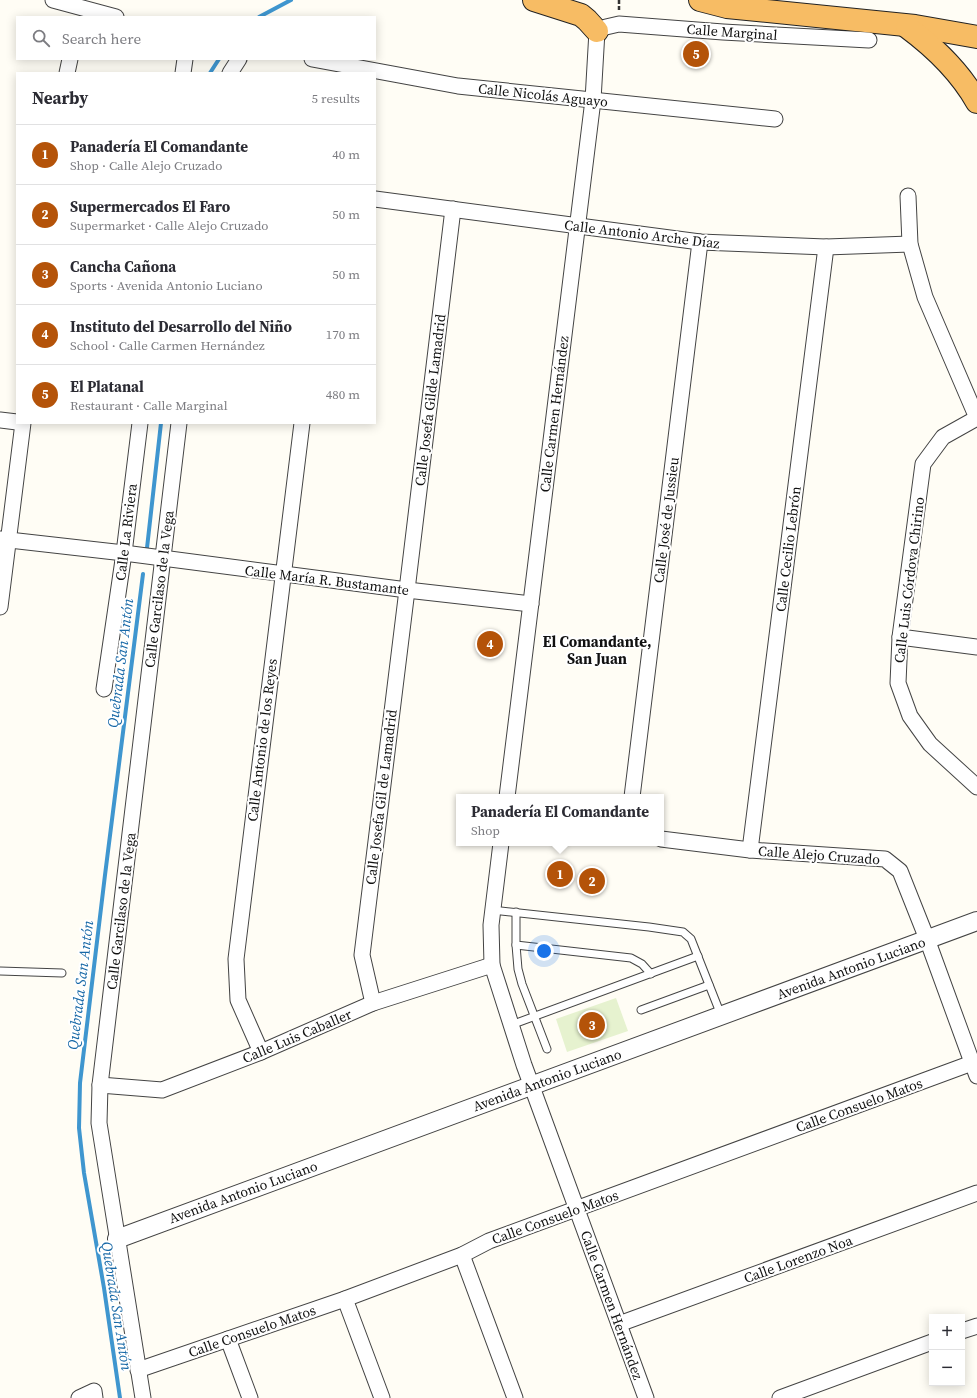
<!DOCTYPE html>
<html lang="en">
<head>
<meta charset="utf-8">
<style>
	body { margin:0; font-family:"Source Serif 4",serif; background:#f7f7f7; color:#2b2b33 }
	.controls { position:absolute; right:12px; bottom:12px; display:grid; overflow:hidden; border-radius:0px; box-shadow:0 2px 10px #0003 }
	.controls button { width:36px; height:36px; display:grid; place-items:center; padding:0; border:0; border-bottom:1px solid #e1e1e2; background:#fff; color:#2b2b33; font:20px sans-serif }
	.you { position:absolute; left:544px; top:951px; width:14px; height:14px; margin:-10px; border:3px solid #fff; border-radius:50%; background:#1a73e8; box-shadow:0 0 0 6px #1a73e833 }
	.badge { display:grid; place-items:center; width:26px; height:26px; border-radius:50%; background:#b45309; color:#fff; font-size:13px; font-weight:700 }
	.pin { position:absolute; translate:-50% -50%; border:2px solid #fff; box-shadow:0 1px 4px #0006 }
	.popup { position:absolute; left:456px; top:794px; width:208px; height:52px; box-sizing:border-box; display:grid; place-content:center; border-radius:0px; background:#fff; filter:drop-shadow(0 1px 3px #0005); font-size:13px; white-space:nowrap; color:#7c7c81 }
	.popup b { font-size:15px; color:#2b2b33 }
	.popup::after { content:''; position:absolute; left:50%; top:100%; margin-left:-8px; border:8px solid transparent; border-top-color:#fff }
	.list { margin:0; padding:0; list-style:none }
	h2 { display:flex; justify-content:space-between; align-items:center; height:52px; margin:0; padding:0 16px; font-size:17px }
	h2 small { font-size:13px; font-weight:400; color:#7c7c81 }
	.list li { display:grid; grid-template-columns:26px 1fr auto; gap:12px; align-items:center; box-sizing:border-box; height:60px; padding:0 16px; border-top:1px solid #e1e1e2 }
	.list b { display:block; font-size:15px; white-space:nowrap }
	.list p { margin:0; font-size:13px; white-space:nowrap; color:#7c7c81 }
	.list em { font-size:13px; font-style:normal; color:#7c7c81 }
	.icon { flex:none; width:22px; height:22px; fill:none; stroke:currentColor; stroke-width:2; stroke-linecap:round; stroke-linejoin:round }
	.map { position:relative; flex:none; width:977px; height:1398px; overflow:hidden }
	.search { position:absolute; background:#fff; box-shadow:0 2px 10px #0003; left:16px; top:16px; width:360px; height:44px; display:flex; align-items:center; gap:10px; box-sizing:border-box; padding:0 14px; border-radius:0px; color:#7c7c81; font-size:15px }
	.panel { position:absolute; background:#fff; box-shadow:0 2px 10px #0003; left:16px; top:72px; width:360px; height:352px; border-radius:0px }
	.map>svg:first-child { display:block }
	.pitch { fill:#e6f2cf }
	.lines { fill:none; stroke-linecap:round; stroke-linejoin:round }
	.stream { stroke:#3f96cf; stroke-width:4 }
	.service-casing { stroke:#444; stroke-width:9 }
	.minor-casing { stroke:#444; stroke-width:17 }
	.tertiary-casing { stroke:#444; stroke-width:20 }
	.trunk-casing { stroke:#222; stroke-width:24 }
	.path { stroke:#333; stroke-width:2.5; stroke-dasharray:4 2; stroke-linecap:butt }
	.service { stroke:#fff; stroke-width:7 }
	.minor { stroke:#fff; stroke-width:15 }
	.tertiary { stroke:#fff; stroke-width:18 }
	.trunk { stroke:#f7bc64; stroke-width:22 }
	.labels { text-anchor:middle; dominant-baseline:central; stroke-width:4; stroke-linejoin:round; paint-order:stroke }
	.street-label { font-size:14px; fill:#111; stroke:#fff }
	.neighbourhood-label { font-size:15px; font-weight:bold; fill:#111; stroke:#fff }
	.water-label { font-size:15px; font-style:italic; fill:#1768a6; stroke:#fff }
</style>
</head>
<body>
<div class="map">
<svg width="977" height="1398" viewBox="0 0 977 1398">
	<rect width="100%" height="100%" fill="#fffdf5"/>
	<!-- pitch -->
	<polygon class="pitch" points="616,998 628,1031 567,1052 556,1019"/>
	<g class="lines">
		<!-- stream -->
		<g class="stream">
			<polyline points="259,17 291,0"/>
			<polyline points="210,73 219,59"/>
			<polyline points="147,548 161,423"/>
			<polyline points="120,1398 104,1288 84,1173 79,1128 80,1083 105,875 143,574"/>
		</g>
		<defs>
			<g id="service">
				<polyline points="492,910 649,927 683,932 691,939 721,1015"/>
				<polyline points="516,912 516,945 631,958 642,964 651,974"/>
				<polyline points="516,945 518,969 522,984 547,1049"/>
				<polyline points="0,971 62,973"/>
				<polyline points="641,1010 709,985"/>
				<polyline points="511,1025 698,956"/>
			</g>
			<g id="minor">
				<polyline points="53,0 116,17"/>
				<polyline points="312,59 458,86 775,119"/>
				<polyline points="67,73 70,59"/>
				<polyline points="183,73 185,59"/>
				<polyline points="230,73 239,59"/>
				<polyline points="908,196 910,244 925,297 977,418"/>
				<polyline points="375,199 700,242 826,247 910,244"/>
				<polyline points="977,418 943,437 923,464 900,637 898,683 910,716 930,744 977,787"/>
				<polyline points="0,420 17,422"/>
				<polyline points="0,539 124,553 407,590 531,604"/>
				<polyline points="0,607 23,423"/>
				<polyline points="900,637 977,647"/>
				<polyline points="104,689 124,553 140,423"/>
				<polyline points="507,797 593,100 597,31 606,27 619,24 723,32 869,40"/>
				<polyline points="632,797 700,242"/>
				<polyline points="661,839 750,850 885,859 900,871 927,939 977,1076"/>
				<polyline points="501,843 491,925 492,965 524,1065 646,1398"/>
				<polyline points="750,850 826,247"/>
				<polyline points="373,1003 362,955 407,590 453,209"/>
				<polyline points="261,1052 238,1000 236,959 302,423"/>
				<polyline points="100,1085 162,1090 261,1052 373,1003 492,965"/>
				<polyline points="462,1255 515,1398"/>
				<polyline points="345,1299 382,1398"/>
				<polyline points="619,1324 977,1193"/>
				<polyline points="962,1331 977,1326"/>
				<polyline points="228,1339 250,1398"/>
				<polyline points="138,1370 345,1299 462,1255 489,1241 972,1063"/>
				<polyline points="79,1398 94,1391 95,1398"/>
				<polyline points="143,1398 99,1123 100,1085 179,423"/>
				<polyline points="780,1398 932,1342"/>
			</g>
			<polyline id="tertiary" points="117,1239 977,921"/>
			<g id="trunk">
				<polyline points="534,0 581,15 587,20 597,31"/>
				<polyline points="700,0 727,7 915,26 977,37"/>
				<path d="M907 27C934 47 960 72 977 102"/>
			</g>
		</defs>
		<!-- service casing -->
		<use href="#service" class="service-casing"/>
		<!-- minor casing -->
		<use href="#minor" class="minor-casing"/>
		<!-- tertiary casing -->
		<use href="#tertiary" class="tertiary-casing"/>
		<!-- trunk casing -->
		<use href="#trunk" class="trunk-casing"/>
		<!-- path -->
		<polyline class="path" points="619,0 619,12"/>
		<!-- service -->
		<use href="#service" class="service"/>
		<!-- minor -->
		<use href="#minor" class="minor"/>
		<!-- tertiary -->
		<use href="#tertiary" class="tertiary"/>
		<!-- trunk -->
		<use href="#trunk" class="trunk"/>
	</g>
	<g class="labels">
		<!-- street labels -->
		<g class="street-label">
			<text transform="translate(732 32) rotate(4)">Calle Marginal</text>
			<text transform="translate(543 95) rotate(6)">Calle Nicolás Aguayo</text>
			<text transform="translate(642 234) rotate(7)">Calle Antonio Arche Díaz</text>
			<text transform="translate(430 400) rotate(-83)">Calle Josefa Gilde Lamadrid</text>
			<text transform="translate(554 414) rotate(-83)">Calle Carmen Hernández</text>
			<text transform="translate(666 520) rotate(-83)">Calle José de Jussieu</text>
			<text transform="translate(126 532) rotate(-83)">Calle La Riviera</text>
			<text transform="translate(788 549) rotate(-83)">Calle Cecilio Lebrón</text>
			<text transform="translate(327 580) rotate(7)">Calle María R. Bustamante</text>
			<text transform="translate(909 580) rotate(-83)">Calle Luis Córdova Chirino</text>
			<text transform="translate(159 589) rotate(-83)">Calle Garcilaso de la Vega</text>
			<text transform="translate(262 740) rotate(-83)">Calle Antonio de los Reyes</text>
			<text transform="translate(381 797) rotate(-83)">Calle Josefa Gil de Lamadrid</text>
			<text transform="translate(819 855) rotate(4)">Calle Alejo Cruzado</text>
			<text transform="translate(121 911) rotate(-83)">Calle Garcilaso de la Vega</text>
			<text transform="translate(851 968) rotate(-20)">Avenida Antonio Luciano</text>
			<text transform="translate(297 1036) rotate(-23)">Calle Luis Caballer</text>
			<text transform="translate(547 1080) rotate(-20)">Avenida Antonio Luciano</text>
			<text transform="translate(859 1105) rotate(-20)">Calle Consuelo Matos</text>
			<text transform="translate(243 1192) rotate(-20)">Avenida Antonio Luciano</text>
			<text transform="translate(555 1217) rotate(-20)">Calle Consuelo Matos</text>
			<text transform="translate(798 1259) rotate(-20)">Calle Lorenzo Noa</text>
			<text transform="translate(612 1305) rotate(70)">Calle Carmen Hernández</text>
			<text transform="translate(252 1331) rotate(-19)">Calle Consuelo Matos</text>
		</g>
		<!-- neighbourhood labels -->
		<g class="neighbourhood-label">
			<text x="597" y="641">El Comandante,<tspan x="597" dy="17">San Juan</tspan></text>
		</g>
		<!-- water labels -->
		<g class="water-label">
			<text transform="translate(120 663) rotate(-83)">Quebrada San Antón</text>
			<text transform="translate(80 985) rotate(-83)">Quebrada San Antón</text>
			<text transform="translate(117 1306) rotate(81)">Quebrada San Antón</text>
		</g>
	</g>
</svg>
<div class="controls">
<button>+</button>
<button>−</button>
</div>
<div class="you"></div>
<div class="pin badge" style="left:560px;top:874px">1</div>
<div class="popup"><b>Panadería El Comandante</b>Shop</div>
<div class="pin badge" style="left:592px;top:881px">2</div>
<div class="pin badge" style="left:592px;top:1025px">3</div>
<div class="pin badge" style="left:490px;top:644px">4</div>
<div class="pin badge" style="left:696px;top:54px">5</div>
<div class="search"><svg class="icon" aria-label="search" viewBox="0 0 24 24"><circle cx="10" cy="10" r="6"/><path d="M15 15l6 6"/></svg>Search here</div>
<section class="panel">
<h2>Nearby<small>5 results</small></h2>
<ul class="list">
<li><span class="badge">1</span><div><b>Panadería El Comandante</b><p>Shop · Calle Alejo Cruzado</p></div><em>40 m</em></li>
<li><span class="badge">2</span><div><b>Supermercados El Faro</b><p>Supermarket · Calle Alejo Cruzado</p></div><em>50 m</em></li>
<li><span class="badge">3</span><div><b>Cancha Cañona</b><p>Sports · Avenida Antonio Luciano</p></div><em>50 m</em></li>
<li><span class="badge">4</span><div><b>Instituto del Desarrollo del Niño</b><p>School · Calle Carmen Hernández</p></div><em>170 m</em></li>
<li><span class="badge">5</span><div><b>El Platanal</b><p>Restaurant · Calle Marginal</p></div><em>480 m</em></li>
</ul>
</section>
</div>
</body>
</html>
